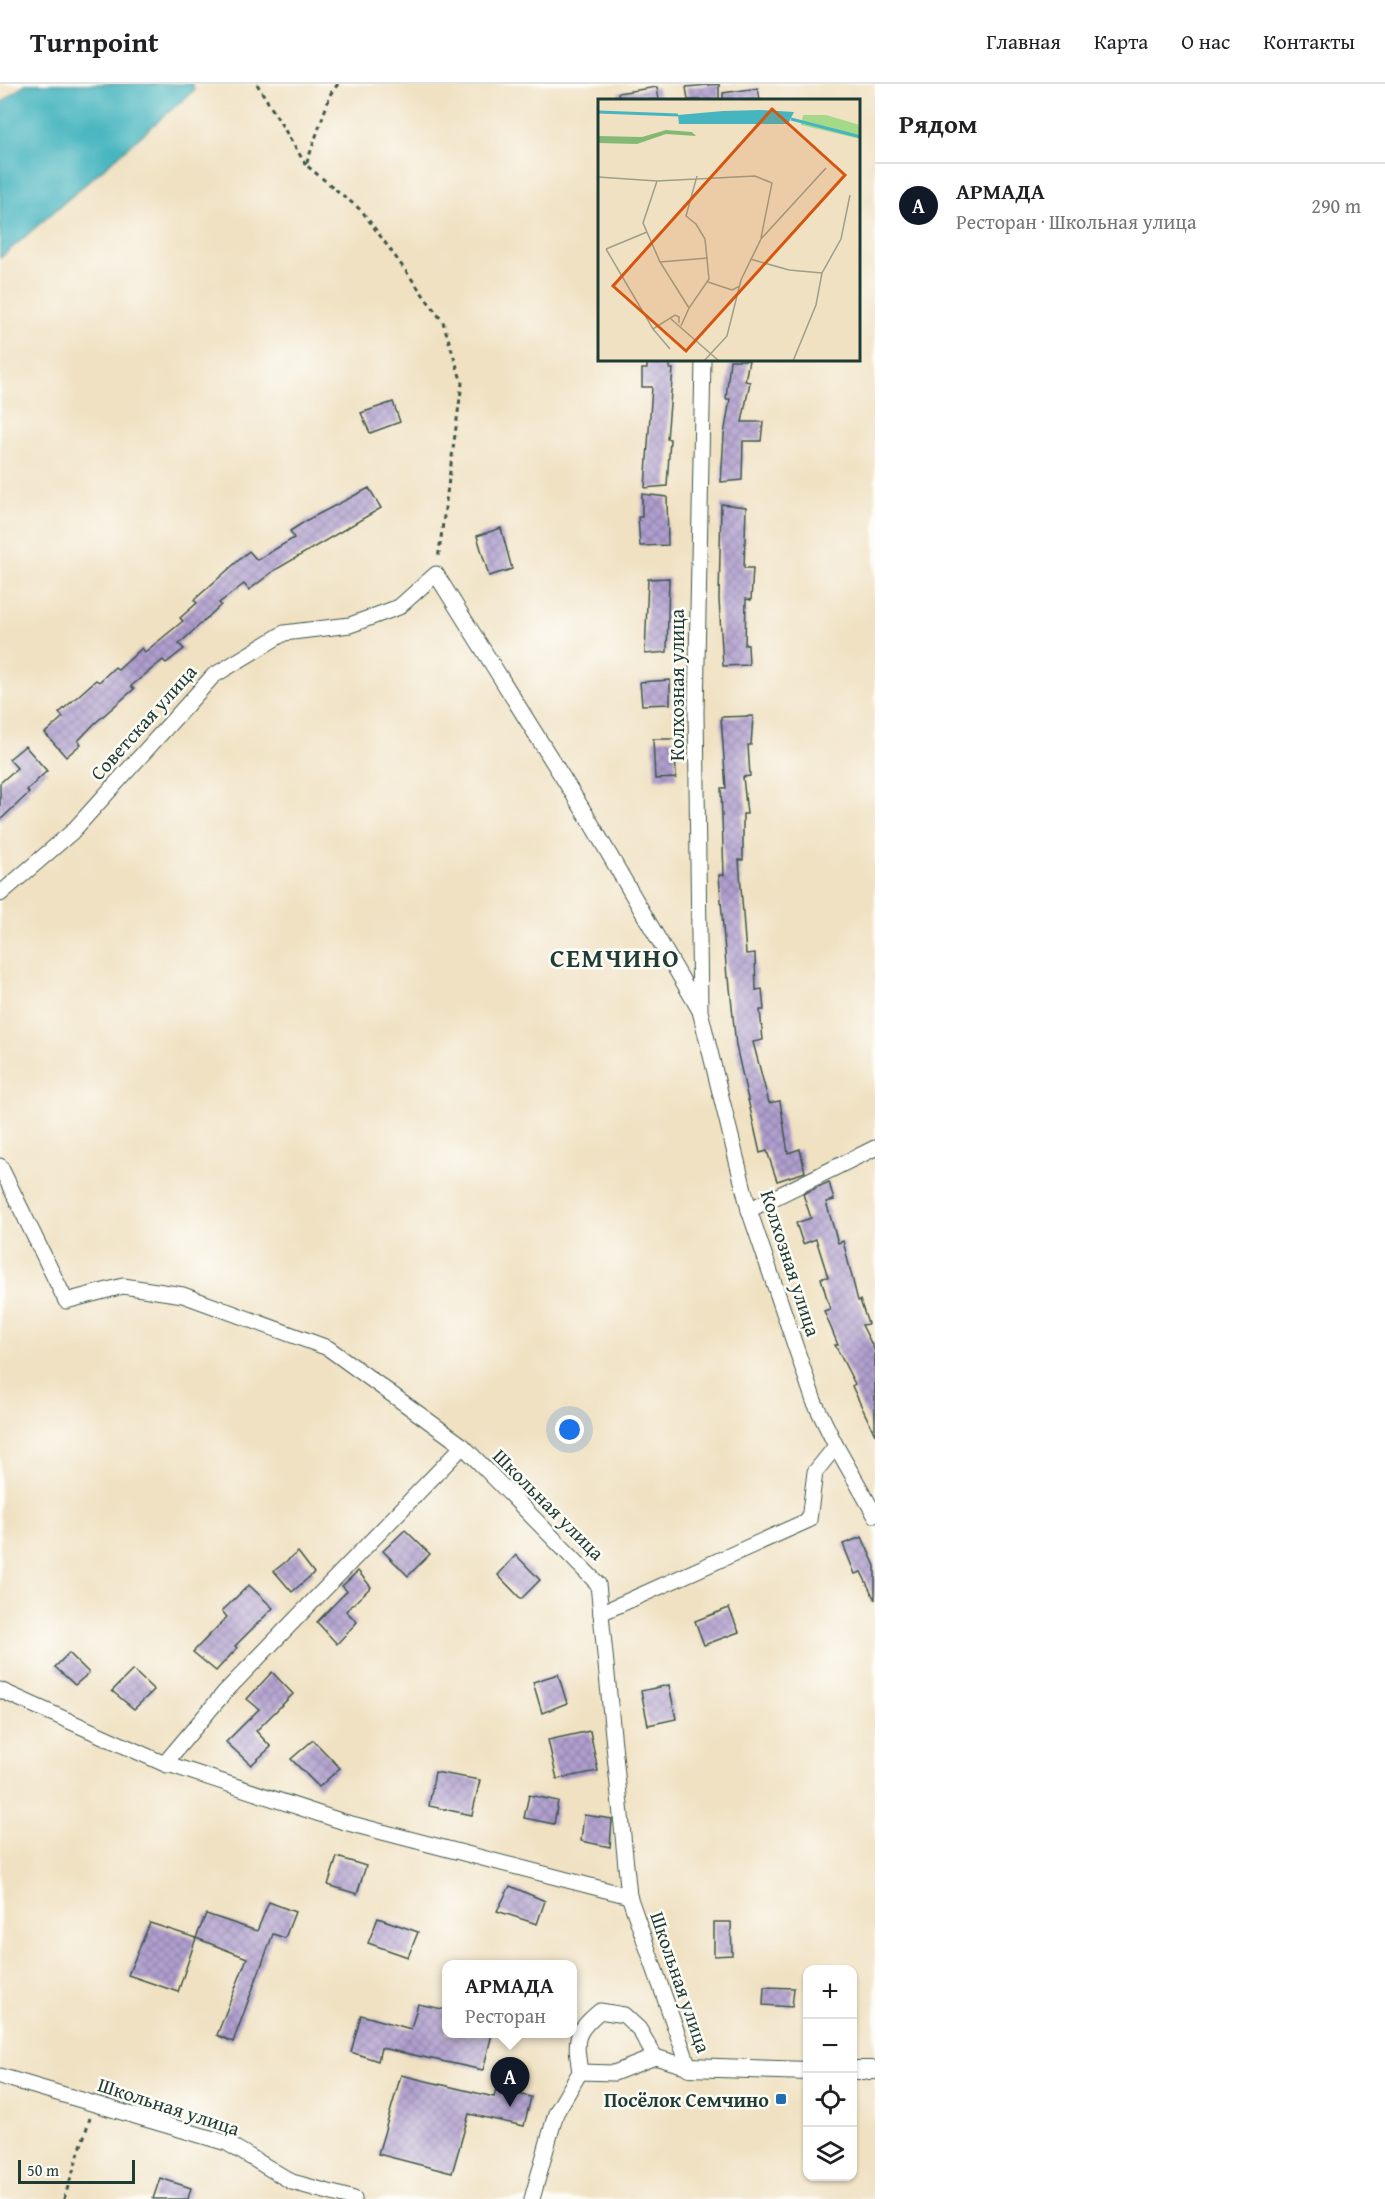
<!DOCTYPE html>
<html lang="ru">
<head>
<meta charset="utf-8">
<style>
	body { margin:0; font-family:"Gentium Book Plus",serif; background:#f6f6f6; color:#202124 }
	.controls { position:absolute; right:18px; bottom:18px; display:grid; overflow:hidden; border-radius:12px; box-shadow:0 2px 4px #0004 }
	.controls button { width:54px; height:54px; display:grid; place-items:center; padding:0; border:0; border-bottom:2px solid #e0e0e0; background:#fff; color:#202124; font:30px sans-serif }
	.scale { position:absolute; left:18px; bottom:15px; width:117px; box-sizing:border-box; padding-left:6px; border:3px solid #1f3d34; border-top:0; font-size:16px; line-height:21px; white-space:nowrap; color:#1f3d34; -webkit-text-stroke:4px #fdfcf7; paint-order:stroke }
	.you { position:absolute; left:570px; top:1346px; width:21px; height:21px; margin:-15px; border:4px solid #fff; border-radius:50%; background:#1a73e8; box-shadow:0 0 0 9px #1a73e833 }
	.badge { display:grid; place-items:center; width:39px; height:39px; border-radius:50%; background:#111827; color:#fff; font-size:20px; font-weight:700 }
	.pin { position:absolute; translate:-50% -50px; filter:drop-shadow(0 2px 3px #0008) }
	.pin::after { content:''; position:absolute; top:32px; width:21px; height:18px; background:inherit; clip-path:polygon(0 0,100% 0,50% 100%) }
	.popup { position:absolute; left:442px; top:1876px; width:135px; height:78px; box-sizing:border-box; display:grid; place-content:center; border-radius:12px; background:#fff; filter:drop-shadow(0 2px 4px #0005); font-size:20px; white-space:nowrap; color:#757577 }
	.popup b { font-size:22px; color:#202124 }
	.popup::after { content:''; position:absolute; left:50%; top:100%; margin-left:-12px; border:12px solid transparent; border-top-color:#fff }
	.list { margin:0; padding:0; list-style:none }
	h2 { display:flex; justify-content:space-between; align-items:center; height:78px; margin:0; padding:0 24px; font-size:26px }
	h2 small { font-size:20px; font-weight:400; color:#757577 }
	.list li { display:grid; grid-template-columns:39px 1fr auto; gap:18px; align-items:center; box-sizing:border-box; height:84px; padding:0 24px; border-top:2px solid #e0e0e0 }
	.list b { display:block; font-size:22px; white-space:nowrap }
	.list p { margin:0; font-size:20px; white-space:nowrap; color:#757577 }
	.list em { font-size:20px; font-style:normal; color:#757577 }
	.icon { flex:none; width:33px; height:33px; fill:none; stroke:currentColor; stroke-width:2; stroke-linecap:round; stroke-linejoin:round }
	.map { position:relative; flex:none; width:875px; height:2115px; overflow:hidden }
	header { display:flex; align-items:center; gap:36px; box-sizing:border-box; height:84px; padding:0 30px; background:#fff; border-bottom:2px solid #e0e0e0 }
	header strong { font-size:28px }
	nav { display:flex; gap:33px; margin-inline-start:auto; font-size:21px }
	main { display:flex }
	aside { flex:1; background:#fff }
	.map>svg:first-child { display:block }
	.water { fill:#46b5c0; stroke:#32797a; stroke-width:1.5 }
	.building { fill:url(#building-cross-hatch) }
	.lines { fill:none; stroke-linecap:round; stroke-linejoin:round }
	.minor-casing { stroke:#3e5649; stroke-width:17 }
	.tertiary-casing { stroke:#3e5649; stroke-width:20 }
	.path { stroke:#3e5649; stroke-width:3; stroke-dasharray:4.5 4.5; stroke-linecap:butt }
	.minor { stroke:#fff; stroke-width:15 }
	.tertiary { stroke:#fff; stroke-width:18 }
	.poi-dot { fill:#1f6fb2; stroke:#fdfcf7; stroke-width:2 }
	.labels { text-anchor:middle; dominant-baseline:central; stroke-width:5; stroke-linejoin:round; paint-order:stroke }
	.street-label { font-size:20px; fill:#1f3d34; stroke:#fdfcf7 }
	.poi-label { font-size:20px; font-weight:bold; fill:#1f3d34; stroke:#fdfcf7; text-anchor:end }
	.district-label { font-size:26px; font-weight:bold; letter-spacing:1.5px; fill:#1f3d34; stroke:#fdfcf7 }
	.inset-river { fill:none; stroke:#46b5c0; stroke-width:3 }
	.inset-road { fill:none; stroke:#9c9f89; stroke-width:1.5 }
	.view { fill:#d45610; fill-opacity:0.15; stroke:#d45610; stroke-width:3 }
	.inset-edge { fill:none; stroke:#1f3d34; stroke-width:3 }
</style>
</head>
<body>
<header>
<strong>Turnpoint</strong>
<nav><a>Главная</a><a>Карта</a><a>О нас</a><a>Контакты</a></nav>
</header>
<main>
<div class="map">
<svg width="875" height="2115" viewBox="0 0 875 2115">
	<defs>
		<pattern id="building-cross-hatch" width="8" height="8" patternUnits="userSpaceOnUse" patternTransform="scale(1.5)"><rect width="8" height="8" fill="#b09fcf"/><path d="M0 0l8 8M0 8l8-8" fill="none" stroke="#8f83a9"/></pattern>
	</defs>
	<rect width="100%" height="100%" fill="#fdfcf7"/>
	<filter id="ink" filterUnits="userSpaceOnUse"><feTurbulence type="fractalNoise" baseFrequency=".0167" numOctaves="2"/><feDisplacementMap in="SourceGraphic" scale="12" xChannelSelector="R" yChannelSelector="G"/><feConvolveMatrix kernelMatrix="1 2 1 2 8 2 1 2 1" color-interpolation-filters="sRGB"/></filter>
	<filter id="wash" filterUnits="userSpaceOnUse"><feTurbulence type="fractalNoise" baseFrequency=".008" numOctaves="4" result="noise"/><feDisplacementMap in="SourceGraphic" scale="24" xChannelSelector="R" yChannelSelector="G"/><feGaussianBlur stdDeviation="1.35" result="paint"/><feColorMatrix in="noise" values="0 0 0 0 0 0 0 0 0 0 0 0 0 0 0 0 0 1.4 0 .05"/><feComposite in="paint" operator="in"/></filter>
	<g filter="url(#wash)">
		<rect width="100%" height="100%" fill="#f0e1c2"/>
		<!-- water -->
		<polygon class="water" points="25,0 192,0 194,6 0,174 0,20"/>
		<g id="blocks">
			<!-- building -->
			<g class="building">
				<polygon points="719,0 719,16 688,16 686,3"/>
				<polygon points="657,3 659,16 619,16 618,9"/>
				<polygon points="758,4 760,16 723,16 723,9"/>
				<polygon points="647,276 670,276 670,285 673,285 667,355 670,355 667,402 645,404 652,303 642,303 642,285 647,285"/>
				<polygon points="730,276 749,276 745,297 750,298 742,338 763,338 761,357 743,357 742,396 721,398 724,351 730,315 726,315"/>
				<polygon points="393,318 400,338 370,349 361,329"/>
				<polygon points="369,404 381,424 275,486 249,506 244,500 219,519 221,521 179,560 184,565 166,579 163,576 131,602 134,605 94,640 78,657 81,660 66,673 45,649 63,633 59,629 96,596 99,598 115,583 118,586 142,564 145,568 183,537 180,534 197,519 194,516 249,467 257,476 294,454 290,447 309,435"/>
				<polygon points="642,410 667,413 668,461 640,462 638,433 642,433"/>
				<polygon points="721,420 746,423 744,484 753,484 751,516 746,515 745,561 748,561 749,581 723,582 719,515"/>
				<polygon points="501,444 512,485 489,492 477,452"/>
				<polygon points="669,494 667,568 645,570 648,495"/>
				<polygon points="670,596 670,620 642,621 640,598"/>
				<polygon points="753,632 751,661 748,661 750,692 743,693 747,730 743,730 743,776 739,776 746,870 755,869 756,906 762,905 764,926 760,926 763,956 753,958 769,1019 780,1017 788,1069 800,1065 805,1088 777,1097 767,1067 760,1069 736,962 729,894 727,894 719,791 724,791 721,704 726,704 721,633"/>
				<polygon points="653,655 675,655 676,694 655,695"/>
				<polygon points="25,662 47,687 27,706 29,709 0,736 0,699 17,684 9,675"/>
				<polygon points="829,1098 834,1116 826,1118 838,1159 843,1157 858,1217 860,1216 868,1240 862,1241 875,1267 875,1351 852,1302 855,1300 835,1261 838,1261 824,1227 830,1225 821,1194 828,1193 816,1155 803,1160 796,1139 811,1134 803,1110"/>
				<polygon points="405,1446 430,1470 408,1492 383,1467"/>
				<polygon points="862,1453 875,1482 875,1516 861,1488 855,1490 843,1460"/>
				<polygon points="298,1468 314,1489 292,1508 274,1487"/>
				<polygon points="516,1471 540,1496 521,1515 498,1491"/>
				<polygon points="358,1487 371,1503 346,1527 357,1538 337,1560 317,1538 347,1507 342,1502"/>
				<polygon points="249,1501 273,1524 235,1562 237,1564 216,1587 193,1568 227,1533 222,1527"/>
				<polygon points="729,1524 739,1548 704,1561 695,1537"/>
				<polygon points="69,1569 89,1589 75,1601 55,1583"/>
				<polygon points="133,1586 154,1606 134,1625 112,1607"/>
				<polygon points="272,1588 293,1610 256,1647 271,1663 251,1681 226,1658 259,1625 247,1615"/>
				<polygon points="558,1590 567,1619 542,1629 533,1598"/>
				<polygon points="669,1601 676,1635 648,1641 641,1607"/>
				<polygon points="590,1647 598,1687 557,1695 548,1656"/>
				<polygon points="313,1656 340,1684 319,1703 291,1675"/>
				<polygon points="435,1688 480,1696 472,1731 429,1722"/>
				<polygon points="529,1711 558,1717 554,1740 524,1734"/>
				<polygon points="584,1731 612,1735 610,1763 581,1757"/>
				<polygon points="337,1773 366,1782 357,1810 328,1801"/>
				<polygon points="510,1802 545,1817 537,1840 497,1827"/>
				<polygon points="269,1818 295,1828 285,1854 273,1850 233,1958 217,1951 247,1874 196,1854 206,1830 257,1847"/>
				<polygon points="378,1834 418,1848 408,1873 368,1859"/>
				<polygon points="714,1838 731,1838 732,1871 714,1872"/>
				<polygon points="150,1839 196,1854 178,1908 128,1891"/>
				<polygon points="764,1903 794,1904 792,1923 763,1921"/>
				<polygon points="418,1920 447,1926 447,1950 492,1950 483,1986 381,1964 378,1977 351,1968 361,1931 411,1945"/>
				<polygon points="401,1991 494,2013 496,2005 531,2013 524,2042 469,2030 452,2089 378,2070"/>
				<polygon points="160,2094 191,2104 188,2115 153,2115"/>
			</g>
		</g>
	</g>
	<g filter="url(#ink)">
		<use href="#blocks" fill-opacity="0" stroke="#3e5649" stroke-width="1.5"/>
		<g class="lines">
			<defs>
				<g id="minor">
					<polyline points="703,276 696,628 700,927 749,1126 814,1317 836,1362 875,1431"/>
					<polyline points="0,810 72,748 213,592 284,549 350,541 399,523 436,490 588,734 699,925"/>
					<polyline points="0,1082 66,1217 123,1202 183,1211 328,1264 463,1362 598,1500 629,1812 689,1983"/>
					<polyline points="749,1126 875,1064"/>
					<polyline points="601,1529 809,1436 815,1388 836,1362"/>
					<polyline points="0,1606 167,1681 165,1679 344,1738 629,1812"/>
					<polyline points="165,1679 224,1609 463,1362"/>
					<path d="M580 1988C575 1954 574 1949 600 1927L624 1931 639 1945 655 1973"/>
					<polyline points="580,1988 614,1989 655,1973 689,1983"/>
					<polyline points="0,1992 227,2059 292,2098 354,2115"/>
					<polyline points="532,2115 556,2029 580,1988"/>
				</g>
				<g id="tertiary">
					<polyline points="689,1983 808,1987"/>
					<polyline points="852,1986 875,1986"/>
				</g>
			</defs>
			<!-- minor casing -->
			<use href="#minor" class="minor-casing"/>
			<!-- tertiary casing -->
			<use href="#tertiary" class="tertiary-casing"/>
			<!-- path -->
			<g class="path">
				<polyline points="257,0 306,81"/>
				<polyline points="338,0 331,9 306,81 362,127 443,238 462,299 438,476"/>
				<polyline points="64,2115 90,2034"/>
			</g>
			<!-- minor -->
			<use href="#minor" class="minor"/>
			<!-- tertiary -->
			<use href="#tertiary" class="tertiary"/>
		</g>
	</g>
	<!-- markers -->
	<rect class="poi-dot" x="775" y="2009" width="12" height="12" rx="3"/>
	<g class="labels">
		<!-- street labels -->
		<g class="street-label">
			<text transform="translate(676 601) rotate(-90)">Колхозная улица</text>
			<text transform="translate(143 638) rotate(-48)">Советская улица</text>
			<text transform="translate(791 1179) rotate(72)">Колхозная улица</text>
			<text transform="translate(549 1420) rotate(45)">Школьная улица</text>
			<text transform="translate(681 1898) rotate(71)">Школьная улица</text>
			<text transform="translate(169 2022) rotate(18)">Школьная улица</text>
		</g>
		<!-- poi labels -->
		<g class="poi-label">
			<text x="769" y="2015">Посёлок Семчино</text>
		</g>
		<!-- district labels -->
		<g class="district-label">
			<text x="615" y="873">СЕМЧИНО</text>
		</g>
	</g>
	<!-- overview -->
	<g transform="translate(598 15)">
		<rect width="262" height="262" fill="#f0e1c2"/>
		<path d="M68 31 94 33 98 37 68 35 39 45 0 44V37L44 38Z" fill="#83b975"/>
		<path d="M205 16H228L262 26V40L203 26Z" fill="#a4d989"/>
		<path d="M125 12 162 11 196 13 190 25H81L80 16Z" fill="#46b5c0"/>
		<path class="inset-river" d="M0 13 80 16M193 20 263 38"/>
		<path class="inset-road" d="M0 78 59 82 157 77 174 84 163 139M59 82 45 124 62 163 91 209M8 150 55 230 77 216 81 218V224M8 150 49 133M152 160 191 171 224 174M62 163 110 159M110 183 134 191 142 187M73 220 121 262M83 227 91 209 111 180 107 140 98 125 88 117 99 77M55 230 72 250M106 262 129 237 143 181 163 140 228 69M195 262 218 206 224 174 243 140 252 96"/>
		<path class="view" d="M174 10 247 76 88 252 15 187Z"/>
		<rect width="262" height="262" class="inset-edge"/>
	</g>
</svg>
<div class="controls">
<button>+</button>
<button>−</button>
<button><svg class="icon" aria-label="locate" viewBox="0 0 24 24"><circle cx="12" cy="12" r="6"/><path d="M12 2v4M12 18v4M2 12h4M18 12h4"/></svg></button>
<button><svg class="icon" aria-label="layers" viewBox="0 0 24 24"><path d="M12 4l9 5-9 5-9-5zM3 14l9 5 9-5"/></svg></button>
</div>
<div class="scale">50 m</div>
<div class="you"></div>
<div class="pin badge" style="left:510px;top:2023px">A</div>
<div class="popup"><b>АРМАДА</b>Ресторан</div>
</div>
<aside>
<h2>Рядом<small></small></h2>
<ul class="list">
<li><span class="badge">A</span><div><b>АРМАДА</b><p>Ресторан · Школьная улица</p></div><em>290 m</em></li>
</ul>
</aside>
</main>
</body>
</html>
